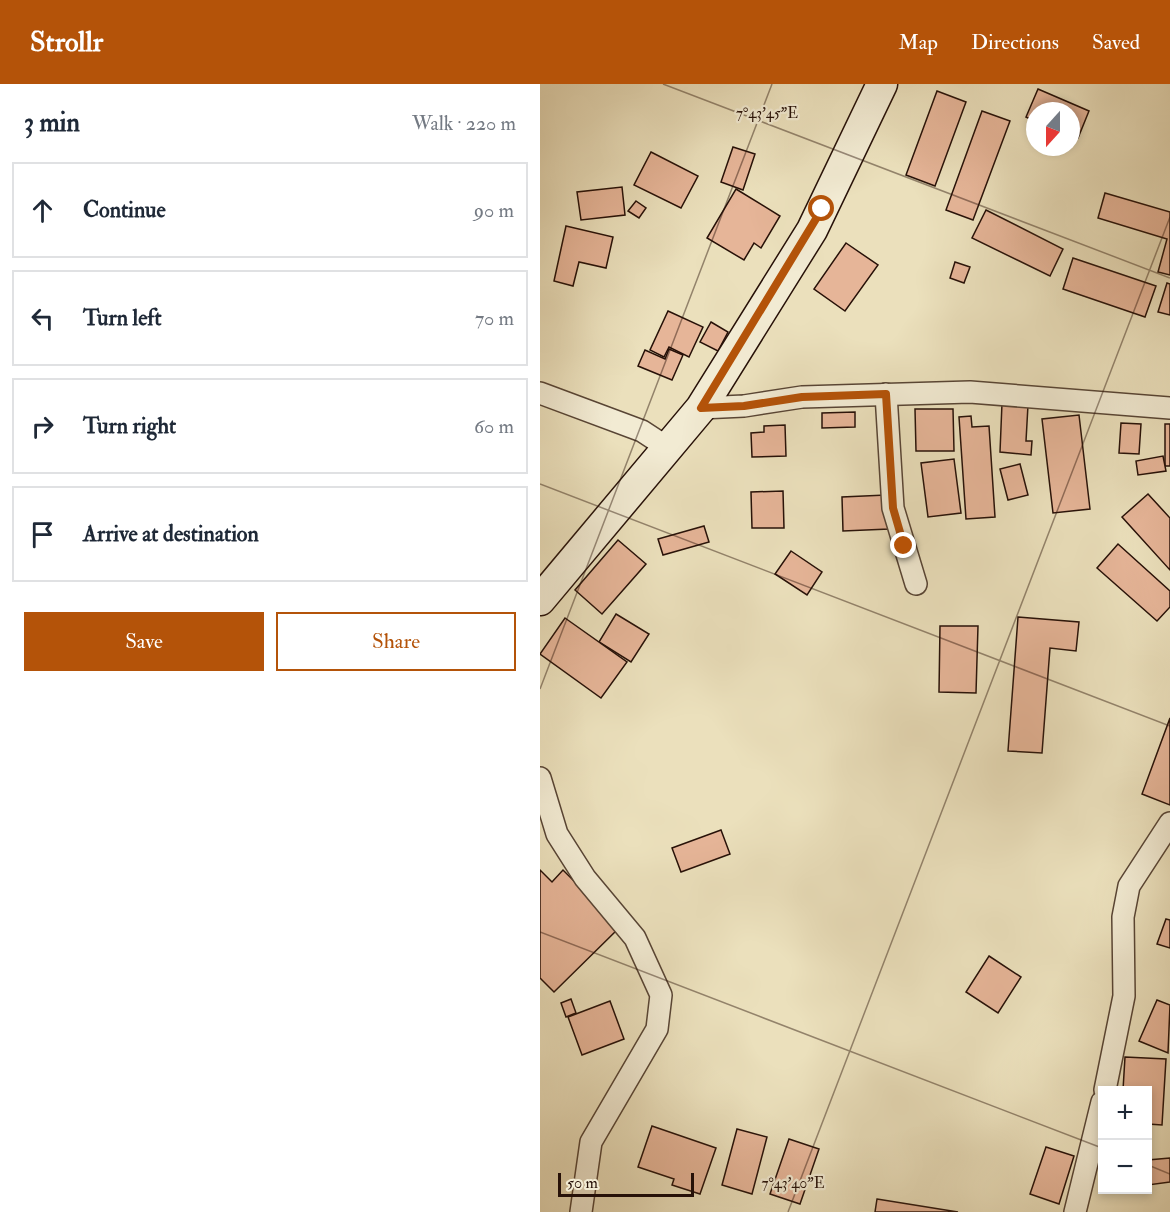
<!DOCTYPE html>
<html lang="en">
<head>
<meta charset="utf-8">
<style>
	body { margin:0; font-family:"IM FELL Double Pica",serif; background:#f6f6f7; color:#1f2937 }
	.controls { position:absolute; right:18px; bottom:18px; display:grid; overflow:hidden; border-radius:0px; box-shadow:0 3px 9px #0003 }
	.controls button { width:54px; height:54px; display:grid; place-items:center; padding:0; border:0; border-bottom:2px solid #e0e1e3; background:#fff; color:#1f2937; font:30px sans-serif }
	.compass { position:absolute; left:486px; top:18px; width:54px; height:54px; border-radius:50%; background:#fff; box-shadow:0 3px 9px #0003; rotate:201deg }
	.scale { position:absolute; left:18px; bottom:15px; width:136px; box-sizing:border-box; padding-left:6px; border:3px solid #271108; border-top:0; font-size:16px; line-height:21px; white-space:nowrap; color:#271108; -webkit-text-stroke:4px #f2ebd3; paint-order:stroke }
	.stop { position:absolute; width:18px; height:18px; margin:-14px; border:4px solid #b45309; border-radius:50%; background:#fff }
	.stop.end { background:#b45309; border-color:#fff; box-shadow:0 2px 6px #0008 }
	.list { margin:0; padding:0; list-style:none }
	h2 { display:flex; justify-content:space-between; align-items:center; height:78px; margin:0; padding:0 24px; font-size:26px }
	h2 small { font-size:20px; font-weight:400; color:#747a83 }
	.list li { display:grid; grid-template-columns:39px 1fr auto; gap:18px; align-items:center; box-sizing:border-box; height:96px; margin:0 12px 12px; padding:0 12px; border:2px solid #e0e1e3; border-radius:0px }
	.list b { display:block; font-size:22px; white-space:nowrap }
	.list em { font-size:20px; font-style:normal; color:#747a83 }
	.actions { display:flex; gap:12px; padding:18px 24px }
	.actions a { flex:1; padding:14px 0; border:2px solid #b45309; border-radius:0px; text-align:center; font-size:21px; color:#b45309 }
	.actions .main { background:#b45309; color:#fff }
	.icon { flex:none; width:33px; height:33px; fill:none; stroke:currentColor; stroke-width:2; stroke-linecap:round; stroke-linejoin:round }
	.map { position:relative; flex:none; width:630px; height:1128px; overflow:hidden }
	header { display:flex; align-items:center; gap:36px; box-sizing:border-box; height:84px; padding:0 30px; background:#b45309; color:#fff }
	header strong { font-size:28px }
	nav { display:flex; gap:33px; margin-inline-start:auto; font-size:21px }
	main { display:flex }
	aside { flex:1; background:#fff }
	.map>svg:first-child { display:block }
	.building { fill:#e6b598; stroke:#271108; stroke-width:1.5 }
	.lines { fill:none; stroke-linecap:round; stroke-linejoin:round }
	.street-casing { stroke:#584535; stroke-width:24 }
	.secondary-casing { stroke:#271108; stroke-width:33 }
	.street { stroke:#f2ebd3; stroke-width:21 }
	.secondary { stroke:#f2ebd3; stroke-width:30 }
	.route { stroke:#b45309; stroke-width:8 }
	.ticks { fill:none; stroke:#271108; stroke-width:1.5; stroke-opacity:0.45 }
	.ticks-label { font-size:15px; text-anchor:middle; fill:#271108; stroke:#f2ebd3; stroke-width:4.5; stroke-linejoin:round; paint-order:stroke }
</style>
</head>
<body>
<header>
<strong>Strollr</strong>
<nav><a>Map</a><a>Directions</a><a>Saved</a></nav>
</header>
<main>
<aside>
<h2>3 min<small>Walk · 220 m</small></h2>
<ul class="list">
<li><svg class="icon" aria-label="ahead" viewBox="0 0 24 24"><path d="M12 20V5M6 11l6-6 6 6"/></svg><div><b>Continue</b></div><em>90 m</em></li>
<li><svg class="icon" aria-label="left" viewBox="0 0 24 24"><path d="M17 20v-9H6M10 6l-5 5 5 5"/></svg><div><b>Turn left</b></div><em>70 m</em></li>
<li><svg class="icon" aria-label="right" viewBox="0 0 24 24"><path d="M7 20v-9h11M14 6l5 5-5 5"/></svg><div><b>Turn right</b></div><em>60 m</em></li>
<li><svg class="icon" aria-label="arrive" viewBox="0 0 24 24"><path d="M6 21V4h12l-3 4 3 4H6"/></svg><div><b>Arrive at destination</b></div></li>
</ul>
<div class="actions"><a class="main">Save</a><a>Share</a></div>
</aside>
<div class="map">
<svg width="630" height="1128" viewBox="0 0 630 1128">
	<rect width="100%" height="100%" fill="#ebe0bc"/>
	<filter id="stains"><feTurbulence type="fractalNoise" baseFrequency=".00333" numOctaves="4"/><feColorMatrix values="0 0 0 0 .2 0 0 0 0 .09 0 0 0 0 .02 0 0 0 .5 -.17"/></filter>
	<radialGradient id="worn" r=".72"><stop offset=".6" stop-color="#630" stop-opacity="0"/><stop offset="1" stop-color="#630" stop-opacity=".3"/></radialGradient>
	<!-- building -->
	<g class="building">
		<polygon points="498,5 549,27 538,54 531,52 531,27 495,27 495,37 486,33"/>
		<polygon points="397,7 426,18 395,102 366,91"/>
		<polygon points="442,27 470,37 433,136 406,126"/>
		<polygon points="193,63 215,70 203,106 181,98"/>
		<polygon points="111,68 158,92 141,124 94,101"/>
		<polygon points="82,103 85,131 41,136 37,108"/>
		<polygon points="196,105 240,132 221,164 214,159 204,176 167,154"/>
		<polygon points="565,109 630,128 630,191 618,188 627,155 558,134"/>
		<polygon points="96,117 106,124 99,134 88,127"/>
		<polygon points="446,126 523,165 510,192 432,154"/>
		<polygon points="26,142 73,153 66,184 39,178 33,202 14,197"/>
		<polygon points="306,159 338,181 305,227 274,205"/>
		<polygon points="533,174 616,202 605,233 523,205"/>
		<polygon points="415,178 430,183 424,199 410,194"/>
		<polygon points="627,199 630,200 630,231 618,228"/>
		<polygon points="128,227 163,243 149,273 129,263 124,273 110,266"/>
		<polygon points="171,238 188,248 178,267 160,258"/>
		<polygon points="129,265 143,271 132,296 98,282 105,266 125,275"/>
		<polygon points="462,319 488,321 486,357 492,357 491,371 460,368"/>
		<polygon points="375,325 413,325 414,367 376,367"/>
		<polygon points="315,328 315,343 282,344 282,329"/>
		<polygon points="539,331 550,425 513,429 502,335"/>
		<polygon points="431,332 432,343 449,342 455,433 426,435 419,333"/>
		<polygon points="581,339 601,340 599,370 579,369"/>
		<rect x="625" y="340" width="5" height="42"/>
		<polygon points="245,341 246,372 212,373 211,349 224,348 224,342"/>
		<polygon points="623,372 626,387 598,391 596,377"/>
		<polygon points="414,375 421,429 388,433 381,379"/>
		<polygon points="480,380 488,411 468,416 460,385"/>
		<polygon points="243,407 244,444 212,444 211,408"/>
		<polygon points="608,410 630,434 630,486 582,433"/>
		<polygon points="346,411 349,445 303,447 302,413"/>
		<polygon points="164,442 169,458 123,471 118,455"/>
		<polygon points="78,456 106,480 62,530 35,506"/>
		<polygon points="578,460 630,507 630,523 617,537 557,484"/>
		<polygon points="251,467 282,488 267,511 235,490"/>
		<polygon points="76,530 109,550 91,578 59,558"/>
		<polygon points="478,533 539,538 536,567 510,564 502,669 468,667"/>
		<polygon points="25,534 87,578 61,614 0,570"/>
		<polygon points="400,542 438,542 436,609 399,608"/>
		<polygon points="630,634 630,721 602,710"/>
		<polygon points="181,746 190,770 141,788 132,764"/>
		<polygon points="0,786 12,798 23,786 80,843 14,908 0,894"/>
		<polygon points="626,835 630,836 630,864 617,860"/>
		<polygon points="449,872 481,893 458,929 426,908"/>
		<polygon points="31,915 36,929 26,933 21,919"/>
		<polygon points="617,916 630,921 628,969 599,957"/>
		<polygon points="70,917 84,955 42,971 28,933"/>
		<polygon points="585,973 626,975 622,1041 608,1040 608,1006 583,1006"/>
		<polygon points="112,1042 176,1064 160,1110 132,1101 134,1095 98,1083"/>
		<polygon points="197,1045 227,1053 212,1110 182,1101"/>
		<polygon points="249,1055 279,1065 260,1120 230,1110"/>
		<polygon points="506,1063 534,1072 519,1120 490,1110"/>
		<polygon points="630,1074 630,1098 608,1101 608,1076"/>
		<polygon points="337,1115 418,1128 335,1128"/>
	</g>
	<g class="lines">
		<defs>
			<g id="street">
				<polyline points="0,309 102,347 128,364"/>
				<polyline points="346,310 353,424 376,500"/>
				<polyline points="161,324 204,322 262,313 430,308 630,324"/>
				<polyline points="0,694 17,750 45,794 95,854 121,911 117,945 51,1058 41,1128"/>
				<polyline points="565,1006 584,912 583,833 589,802 630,739"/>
				<polyline points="535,1128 562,1018"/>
			</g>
			<polyline id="secondary" points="0,516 161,324 272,146 342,0"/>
		</defs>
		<!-- street casing -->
		<use href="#street" class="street-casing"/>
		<!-- secondary casing -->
		<use href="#secondary" class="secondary-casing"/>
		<!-- street -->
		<use href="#street" class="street"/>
		<!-- secondary -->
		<use href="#secondary" class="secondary"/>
	</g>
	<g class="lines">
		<!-- route -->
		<polyline class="route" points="282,125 161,324 204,322 262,313 346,310 353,424 364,462"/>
	</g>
	<!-- ticks -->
	<path class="ticks" d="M123 0 630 194M0 400 630 642M0 605 232 0M0 848 562 1064M608 1081 630 1090M248 1128 630 133"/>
	<g class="ticks-label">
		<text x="227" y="34">7°43'45"E</text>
		<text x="253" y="1104">7°43'40"E</text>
	</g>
	<rect width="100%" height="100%" filter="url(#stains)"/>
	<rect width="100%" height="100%" fill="url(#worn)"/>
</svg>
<div class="controls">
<button>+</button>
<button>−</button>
</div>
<svg class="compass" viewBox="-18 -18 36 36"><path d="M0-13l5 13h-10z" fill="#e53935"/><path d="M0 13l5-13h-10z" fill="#747a83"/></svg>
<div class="scale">50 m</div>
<div class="stop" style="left:282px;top:125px"></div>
<div class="stop end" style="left:364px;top:462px"></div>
</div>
</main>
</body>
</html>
